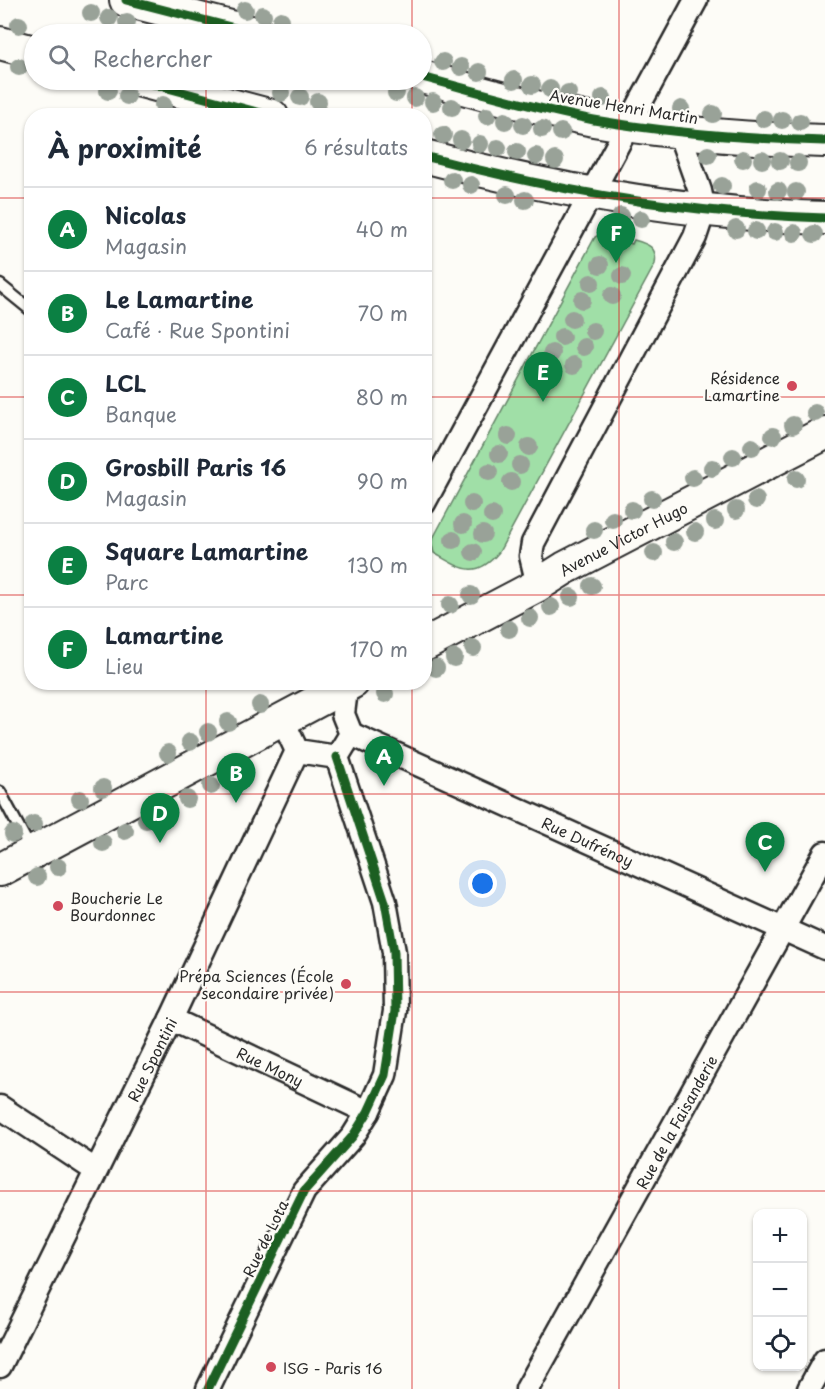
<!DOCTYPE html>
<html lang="fr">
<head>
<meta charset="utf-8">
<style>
	body { margin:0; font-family:"Playpen Sans",sans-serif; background:#f2f2f3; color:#1f2937 }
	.controls { position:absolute; right:18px; bottom:18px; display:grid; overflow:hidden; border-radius:12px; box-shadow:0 2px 4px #0004 }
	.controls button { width:54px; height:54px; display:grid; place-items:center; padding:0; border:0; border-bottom:2px solid #e0e1e3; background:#fff; color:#1f2937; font:30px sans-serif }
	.you { position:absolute; left:483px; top:884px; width:21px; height:21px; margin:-15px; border:4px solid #fff; border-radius:50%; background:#1a73e8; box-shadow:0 0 0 9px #1a73e833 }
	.badge { display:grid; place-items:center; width:39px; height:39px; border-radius:50%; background:#0b8043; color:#fff; font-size:20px; font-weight:700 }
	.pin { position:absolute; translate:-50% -50px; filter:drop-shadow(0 2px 3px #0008) }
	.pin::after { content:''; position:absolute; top:32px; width:21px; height:18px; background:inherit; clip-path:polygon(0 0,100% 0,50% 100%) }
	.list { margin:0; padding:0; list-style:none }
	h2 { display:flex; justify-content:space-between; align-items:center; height:78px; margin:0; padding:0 24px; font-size:26px }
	h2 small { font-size:20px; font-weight:400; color:#747a83 }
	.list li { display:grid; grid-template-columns:39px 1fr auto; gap:18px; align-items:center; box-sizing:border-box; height:84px; padding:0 24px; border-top:2px solid #e0e1e3 }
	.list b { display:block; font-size:22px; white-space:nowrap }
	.list p { margin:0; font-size:20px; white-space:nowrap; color:#747a83 }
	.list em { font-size:20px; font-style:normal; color:#747a83 }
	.icon { flex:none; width:33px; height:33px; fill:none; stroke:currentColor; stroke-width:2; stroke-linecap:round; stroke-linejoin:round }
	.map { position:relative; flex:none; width:825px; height:1389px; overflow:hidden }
	.search { position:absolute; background:#fff; box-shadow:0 2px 4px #0004; left:24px; top:24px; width:408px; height:66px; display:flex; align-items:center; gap:15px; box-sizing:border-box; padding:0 21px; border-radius:33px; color:#747a83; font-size:22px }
	.panel { position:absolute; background:#fff; box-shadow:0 2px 4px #0004; left:24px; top:108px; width:408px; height:582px; border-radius:24px }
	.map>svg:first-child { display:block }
	.green { fill:#a0dfa7; stroke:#668569; stroke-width:1.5 }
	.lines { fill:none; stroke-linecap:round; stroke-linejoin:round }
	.service-casing { stroke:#2b2b2b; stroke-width:15 }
	.minor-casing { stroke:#2b2b2b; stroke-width:27 }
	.secondary-casing { stroke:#2b2b2b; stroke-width:36 }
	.service { stroke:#fdfcf7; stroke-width:10 }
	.minor { stroke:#fdfcf7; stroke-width:22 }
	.secondary { stroke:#fdfcf7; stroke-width:32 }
	.cycleway-casing { stroke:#fdfcf7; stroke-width:13 }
	.cycleway { stroke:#1b5e20; stroke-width:9 }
	.tree { fill:#99a298 }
	.grid { fill:none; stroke:#d62828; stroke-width:1.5; stroke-opacity:0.55 }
	.poi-dot { fill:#d1495b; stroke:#fdfcf7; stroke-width:2 }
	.labels { text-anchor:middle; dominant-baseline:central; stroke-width:4.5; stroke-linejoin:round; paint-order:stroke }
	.street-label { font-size:15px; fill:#2b2b2b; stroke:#fdfcf7 }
	.poi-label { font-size:15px; fill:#2b2b2b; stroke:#fdfcf7; text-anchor:end }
</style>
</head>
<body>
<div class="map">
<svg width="825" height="1389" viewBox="0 0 825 1389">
	<rect width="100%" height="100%" fill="#fdfcf7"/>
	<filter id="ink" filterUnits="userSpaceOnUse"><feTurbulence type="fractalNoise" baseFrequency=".0167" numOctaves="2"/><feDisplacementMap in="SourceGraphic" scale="12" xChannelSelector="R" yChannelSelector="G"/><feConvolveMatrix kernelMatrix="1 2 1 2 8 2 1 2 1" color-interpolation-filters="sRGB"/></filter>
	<g filter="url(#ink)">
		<!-- green -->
		<path class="green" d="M606 231 623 235 622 240 632 244 634 240C648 244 658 247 655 264L499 552C475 581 461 568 434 553L431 542 595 237Z"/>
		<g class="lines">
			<defs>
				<g id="service">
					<polyline points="0,285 32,311"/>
					<polyline points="0,792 31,850"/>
				</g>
				<g id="minor">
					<polyline points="424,503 696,0"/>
					<polyline points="538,585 531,556 533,543 695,237 704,210 700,191 679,132"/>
					<polyline points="282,719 297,751 337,757 351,734 343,714 347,682"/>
					<path id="s1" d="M351 734 825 948"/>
					<path id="s2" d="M171 1019 368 1112"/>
					<polyline points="0,1107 95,1170"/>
					<path id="s3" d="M0 1366 171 1019 297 751"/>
					<polyline points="208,1389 304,1191 353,1136 368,1112 385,1075 395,1011 394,952 385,902 337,757"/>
					<path id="s4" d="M527 1389 825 853"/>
					<polyline points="809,1389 825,1360"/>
				</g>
				<g id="secondary">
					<polyline points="126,0 258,34"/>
					<polyline points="0,43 34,52"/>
					<path d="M422 77C479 92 536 109 594 120 670 133 748 139 825 141"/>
					<polyline points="138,80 272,116"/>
					<path d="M424 156C555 191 690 214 825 218"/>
					<path id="s5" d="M424 645 538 585 565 568 825 433"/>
					<polyline points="0,870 353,682"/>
				</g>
			</defs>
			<!-- service casing -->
			<use href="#service" class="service-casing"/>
			<!-- minor casing -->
			<use href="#minor" class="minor-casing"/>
			<!-- secondary casing -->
			<use href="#secondary" class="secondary-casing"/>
			<!-- service -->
			<use href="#service" class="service"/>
			<!-- minor -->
			<use href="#minor" class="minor"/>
			<!-- secondary -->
			<use href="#secondary" class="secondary"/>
			<defs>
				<g id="cycleway">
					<polyline points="126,0 258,34"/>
					<path d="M422 77C479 92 536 109 594 120 670 133 748 139 825 141"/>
					<polyline points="138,80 272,116"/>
					<path d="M424 156C555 191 690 214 825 218"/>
					<polyline points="208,1389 304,1191 353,1136 368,1112 385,1075 395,1011 394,952 385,902 337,757"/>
				</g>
			</defs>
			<!-- cycleway casing -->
			<use href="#cycleway" class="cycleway-casing"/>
			<!-- cycleway -->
			<use href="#cycleway" class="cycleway"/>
		</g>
		<!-- trees -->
		<g class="tree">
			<circle cx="245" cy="10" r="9"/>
			<circle cx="91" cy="13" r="9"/>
			<circle cx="263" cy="15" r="9"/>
			<circle cx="109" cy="18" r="9"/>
			<circle cx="281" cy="20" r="9"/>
			<circle cx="127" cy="22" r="9"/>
			<circle cx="19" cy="25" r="9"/>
			<circle cx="443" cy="62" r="9"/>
			<circle cx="19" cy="67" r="9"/>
			<circle cx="461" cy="67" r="9"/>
			<circle cx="479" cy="72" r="9"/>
			<circle cx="514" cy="80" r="9"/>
			<circle cx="532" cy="85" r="9"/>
			<circle cx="550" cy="89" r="9"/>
			<circle cx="108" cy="91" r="9"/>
			<circle cx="281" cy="93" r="9"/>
			<circle cx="396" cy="93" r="9"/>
			<circle cx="568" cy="93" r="9"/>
			<circle cx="127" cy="96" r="9"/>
			<circle cx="300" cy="97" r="9"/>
			<circle cx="415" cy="98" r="9"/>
			<circle cx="603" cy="98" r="9"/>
			<circle cx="318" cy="102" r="9"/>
			<circle cx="433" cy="102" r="9"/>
			<circle cx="163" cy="105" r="9"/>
			<circle cx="452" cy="107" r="9"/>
			<circle cx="681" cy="109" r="9"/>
			<circle cx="713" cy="114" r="9"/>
			<circle cx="487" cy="116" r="9"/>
			<circle cx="764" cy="119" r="9"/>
			<circle cx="782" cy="120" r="9"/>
			<circle cx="505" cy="121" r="9"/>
			<circle cx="800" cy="122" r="9"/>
			<circle cx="523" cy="125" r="9"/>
			<circle cx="542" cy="129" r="9"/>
			<circle cx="561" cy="132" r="9"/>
			<circle cx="443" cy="135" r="9"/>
			<circle cx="461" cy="140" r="9"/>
			<circle cx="480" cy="144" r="9"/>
			<circle cx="498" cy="148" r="9"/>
			<circle cx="517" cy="152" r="9"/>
			<circle cx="708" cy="155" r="9"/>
			<circle cx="536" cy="156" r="9"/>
			<circle cx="743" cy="159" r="9"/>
			<circle cx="555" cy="160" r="9"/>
			<circle cx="762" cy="160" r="9"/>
			<circle cx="780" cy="161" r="9"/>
			<circle cx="798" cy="163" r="9"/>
			<circle cx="452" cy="180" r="9"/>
			<circle cx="471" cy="185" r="9"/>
			<circle cx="722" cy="186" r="9"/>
			<circle cx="758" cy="189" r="9"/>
			<circle cx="778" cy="191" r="9"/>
			<circle cx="796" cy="192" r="9"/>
			<circle cx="507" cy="195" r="9"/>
			<circle cx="525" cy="200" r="9"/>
			<circle cx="621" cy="216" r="9"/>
			<circle cx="641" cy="219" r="9"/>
			<circle cx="736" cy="229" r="9"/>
			<circle cx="756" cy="231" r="9"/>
			<circle cx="775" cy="232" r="9"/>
			<circle cx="794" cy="233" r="9"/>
			<circle cx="814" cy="234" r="9"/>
			<circle cx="600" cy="265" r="9"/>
			<circle cx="622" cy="276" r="9"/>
			<circle cx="591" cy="283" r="9"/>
			<circle cx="612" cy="296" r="9"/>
			<circle cx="582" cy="300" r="9"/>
			<circle cx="572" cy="319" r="9"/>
			<circle cx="593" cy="331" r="9"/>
			<circle cx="562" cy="337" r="9"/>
			<circle cx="584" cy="347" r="9"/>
			<circle cx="552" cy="353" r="9"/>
			<circle cx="574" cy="365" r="9"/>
			<circle cx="815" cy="413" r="9"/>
			<circle cx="793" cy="425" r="9"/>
			<circle cx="508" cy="436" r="9"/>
			<circle cx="773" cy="436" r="9"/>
			<circle cx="529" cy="447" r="9"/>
			<circle cx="752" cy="447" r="9"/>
			<circle cx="499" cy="454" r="9"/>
			<circle cx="733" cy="457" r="9"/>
			<circle cx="520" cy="465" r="9"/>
			<circle cx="712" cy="468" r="9"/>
			<circle cx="489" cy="472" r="9"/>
			<circle cx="693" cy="478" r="9"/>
			<circle cx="796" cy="479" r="9"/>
			<circle cx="511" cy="482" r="9"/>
			<circle cx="652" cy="499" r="9"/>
			<circle cx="756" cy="500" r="9"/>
			<circle cx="472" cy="504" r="9"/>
			<circle cx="632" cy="510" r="9"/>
			<circle cx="736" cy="510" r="9"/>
			<circle cx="492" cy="515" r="9"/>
			<circle cx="613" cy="520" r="9"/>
			<circle cx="715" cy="521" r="9"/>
			<circle cx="463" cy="524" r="9"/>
			<circle cx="594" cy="530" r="9"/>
			<circle cx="695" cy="532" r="9"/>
			<circle cx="483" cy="534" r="9"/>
			<circle cx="453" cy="540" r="9"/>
			<circle cx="674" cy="542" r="9"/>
			<circle cx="473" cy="552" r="9"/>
			<circle cx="654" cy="553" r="9"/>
			<circle cx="592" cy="586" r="9"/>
			<circle cx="471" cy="595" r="9"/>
			<circle cx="571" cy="597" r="9"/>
			<circle cx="450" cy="605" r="9"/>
			<circle cx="551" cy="607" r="9"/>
			<circle cx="530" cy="618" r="9"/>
			<circle cx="509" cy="629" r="9"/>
			<circle cx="473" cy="648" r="9"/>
			<circle cx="454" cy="658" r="9"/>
			<circle cx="436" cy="668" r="9"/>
			<circle cx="385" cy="694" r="9"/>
			<circle cx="260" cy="705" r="9"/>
			<circle cx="228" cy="722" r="9"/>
			<circle cx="208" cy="732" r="9"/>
			<circle cx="190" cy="742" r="9"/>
			<circle cx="168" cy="753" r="9"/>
			<circle cx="230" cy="776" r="9"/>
			<circle cx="211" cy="786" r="9"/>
			<circle cx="103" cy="788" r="9"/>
			<circle cx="80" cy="799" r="9"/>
			<circle cx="187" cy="799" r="9"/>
			<circle cx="146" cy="820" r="9"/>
			<circle cx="34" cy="824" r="9"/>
			<circle cx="125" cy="831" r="9"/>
			<circle cx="13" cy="834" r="9"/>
			<circle cx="103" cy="843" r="9"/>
			<circle cx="58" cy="867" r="9"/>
			<circle cx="37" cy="877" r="9"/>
		</g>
	</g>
	<!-- grid -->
	<path class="grid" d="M206 0V34M412 0V34M619 0V1389M206 80V116M412 80V116M0 198H32M424 198H825M0 397H32M424 397H825M0 595H32M424 595H825M206 682V1389M412 682V1389M0 794H825M0 992H825M0 1191H825"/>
	<!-- markers -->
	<g class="poi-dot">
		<circle cx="792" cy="386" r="6"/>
		<circle cx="58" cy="906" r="6"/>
		<circle cx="346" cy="984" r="6"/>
		<circle cx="271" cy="1367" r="6"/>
	</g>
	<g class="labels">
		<!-- street labels -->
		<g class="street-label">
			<text transform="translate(624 106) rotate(9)">Avenue Henri Martin</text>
			<text stroke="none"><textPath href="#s5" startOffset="226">Avenue Victor Hugo</textPath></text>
			<text stroke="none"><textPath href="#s1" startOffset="260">Rue Dufrénoy</textPath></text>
			<text stroke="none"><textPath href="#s3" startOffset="342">Rue Spontini</textPath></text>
			<text stroke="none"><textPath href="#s2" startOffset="110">Rue Mony</textPath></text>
			<text stroke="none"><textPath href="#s4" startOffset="306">Rue de la Faisanderie</textPath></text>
			<text transform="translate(265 1238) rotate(-64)">Rue de Lota</text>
		</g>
		<!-- poi labels -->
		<g class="poi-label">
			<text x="780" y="377">Résidence<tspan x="780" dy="17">Lamartine</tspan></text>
			<text x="70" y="897" text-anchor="start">Boucherie Le<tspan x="70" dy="17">Bourdonnec</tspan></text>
			<text x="334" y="975">Prépa Sciences (École<tspan x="334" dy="17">secondaire privée)</tspan></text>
			<text x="283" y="1367" text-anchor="start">ISG - Paris 16</text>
		</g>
	</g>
</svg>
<div class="controls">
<button>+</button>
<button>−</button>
<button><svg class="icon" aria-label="locate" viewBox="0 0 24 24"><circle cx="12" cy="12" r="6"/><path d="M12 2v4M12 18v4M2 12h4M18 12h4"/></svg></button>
</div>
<div class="you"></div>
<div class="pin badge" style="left:384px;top:786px">A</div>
<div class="pin badge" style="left:236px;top:803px">B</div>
<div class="pin badge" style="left:765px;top:872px">C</div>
<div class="pin badge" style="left:160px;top:843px">D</div>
<div class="pin badge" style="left:543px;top:402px">E</div>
<div class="pin badge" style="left:616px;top:263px">F</div>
<div class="search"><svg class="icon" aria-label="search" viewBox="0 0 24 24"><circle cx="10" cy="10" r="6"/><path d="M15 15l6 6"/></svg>Rechercher</div>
<section class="panel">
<h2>À proximité<small>6 résultats</small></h2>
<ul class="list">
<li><span class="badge">A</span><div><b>Nicolas</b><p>Magasin</p></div><em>40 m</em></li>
<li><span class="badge">B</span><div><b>Le Lamartine</b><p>Café · Rue Spontini</p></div><em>70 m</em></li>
<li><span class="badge">C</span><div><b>LCL</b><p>Banque</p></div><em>80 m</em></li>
<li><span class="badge">D</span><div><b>Grosbill Paris 16</b><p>Magasin</p></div><em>90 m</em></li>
<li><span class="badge">E</span><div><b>Square Lamartine</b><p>Parc</p></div><em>130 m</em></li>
<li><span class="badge">F</span><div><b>Lamartine</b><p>Lieu</p></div><em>170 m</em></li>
</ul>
</section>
</div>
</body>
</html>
